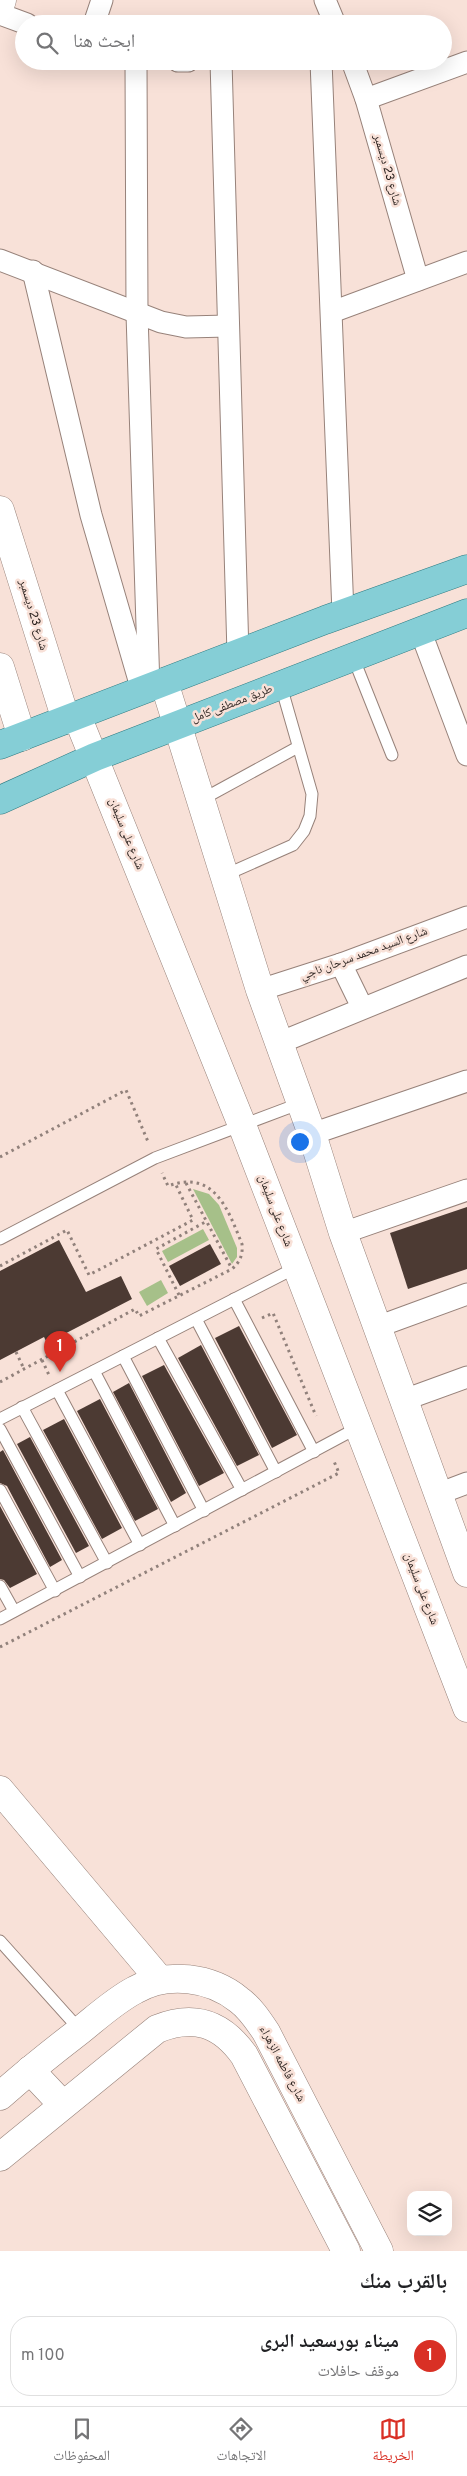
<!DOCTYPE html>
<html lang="ar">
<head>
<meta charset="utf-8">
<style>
	body { margin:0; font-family:Overpass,"Noto Naskh Arabic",sans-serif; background:#f6f6f6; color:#202124; direction:rtl }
	.controls { position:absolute; right:15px; bottom:15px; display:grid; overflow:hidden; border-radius:10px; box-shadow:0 5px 20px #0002 }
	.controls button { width:45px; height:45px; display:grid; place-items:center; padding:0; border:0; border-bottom:1px solid #e0e0e0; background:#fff; color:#202124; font:25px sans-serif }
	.you { position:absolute; left:299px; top:1141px; width:18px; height:18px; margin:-12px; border:4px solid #fff; border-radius:50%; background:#1a73e8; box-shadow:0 0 0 8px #1a73e833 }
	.badge { display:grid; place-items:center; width:32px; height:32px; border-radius:50%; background:#d93025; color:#fff; font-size:16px; font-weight:700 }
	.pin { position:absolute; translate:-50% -41px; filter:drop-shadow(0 1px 2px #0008) }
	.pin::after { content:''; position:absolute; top:26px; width:18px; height:15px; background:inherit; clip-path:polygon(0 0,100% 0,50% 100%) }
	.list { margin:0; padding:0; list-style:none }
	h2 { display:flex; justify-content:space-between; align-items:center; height:65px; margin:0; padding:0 20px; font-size:21px }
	h2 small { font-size:16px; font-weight:400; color:#757577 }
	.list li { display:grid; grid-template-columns:32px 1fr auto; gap:15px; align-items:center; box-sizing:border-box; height:80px; margin:0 10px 10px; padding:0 10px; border:1px solid #e0e0e0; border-radius:20px }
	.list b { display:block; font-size:19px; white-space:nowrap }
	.list p { margin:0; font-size:16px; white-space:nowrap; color:#757577 }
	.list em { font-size:16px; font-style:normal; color:#757577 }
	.icon { flex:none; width:28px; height:28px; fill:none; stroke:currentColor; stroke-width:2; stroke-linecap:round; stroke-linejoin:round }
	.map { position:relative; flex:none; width:467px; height:2251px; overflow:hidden; direction:ltr }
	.search { position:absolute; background:#fff; box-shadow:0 5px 20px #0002; left:15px; right:15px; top:15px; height:55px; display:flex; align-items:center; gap:12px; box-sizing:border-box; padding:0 18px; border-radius:28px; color:#757577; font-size:19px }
	.sheet { height:155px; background:#fff }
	nav { display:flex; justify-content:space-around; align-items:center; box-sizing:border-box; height:70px; border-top:1px solid #e0e0e0; background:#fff; font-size:14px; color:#757577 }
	nav a { display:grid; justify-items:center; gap:2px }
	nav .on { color:#d93025 }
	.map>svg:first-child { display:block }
	.green { fill:#a6c089 }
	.building { fill:#4c3a33 }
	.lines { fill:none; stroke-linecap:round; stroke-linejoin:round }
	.service-casing { stroke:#97827a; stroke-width:13 }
	.minor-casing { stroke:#97827a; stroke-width:23 }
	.tertiary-casing { stroke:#97827a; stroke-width:29 }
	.primary-casing { stroke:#2e7b82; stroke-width:29 }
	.path { stroke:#91817b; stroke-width:3; stroke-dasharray:2.5 4; stroke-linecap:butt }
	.service { stroke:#fff; stroke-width:11 }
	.minor { stroke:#fff; stroke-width:21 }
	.tertiary { stroke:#fff; stroke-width:28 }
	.primary { stroke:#85ced6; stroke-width:28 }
	.labels { text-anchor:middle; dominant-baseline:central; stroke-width:5; stroke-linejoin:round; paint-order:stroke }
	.street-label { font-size:12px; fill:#251d1a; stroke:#f8e1d8 }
</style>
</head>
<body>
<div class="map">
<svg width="467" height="2251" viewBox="0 0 467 2251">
	<rect width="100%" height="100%" fill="#f8e1d8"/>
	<!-- green -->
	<g class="green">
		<polygon points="193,1189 209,1194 219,1205 237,1248 237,1257 232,1264"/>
		<polygon points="203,1229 209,1240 168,1262 162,1251"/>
		<polygon points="161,1280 168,1293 147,1306 139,1292"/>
	</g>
	<!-- building -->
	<g class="building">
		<polygon points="467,1207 467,1269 408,1289 390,1233"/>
		<polygon points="59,1240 86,1292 121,1276 132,1299 47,1343 44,1337 0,1360 0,1271"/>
		<polygon points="210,1244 221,1264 180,1286 169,1266"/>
		<polygon points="239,1326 297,1435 272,1448 215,1338"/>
		<polygon points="201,1345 259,1455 237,1466 178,1358"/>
		<polygon points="164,1365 224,1473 199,1486 142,1376"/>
		<polygon points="129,1383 186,1493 171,1502 113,1392"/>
		<polygon points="100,1399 158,1509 135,1521 77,1411"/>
		<polygon points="64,1419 122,1528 102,1539 43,1430"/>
		<polygon points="30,1437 89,1546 76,1553 17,1444"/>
		<polygon points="3,1450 62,1560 50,1567 7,1486 0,1483 0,1452"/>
		<polygon points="0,1506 37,1574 10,1588 4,1580 0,1579"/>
	</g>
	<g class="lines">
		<defs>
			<g id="service">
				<polyline points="353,657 392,755"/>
				<polyline points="201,800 298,747"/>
				<polyline points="223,876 293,845 304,831 310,816 312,794 281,686"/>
				<polyline points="0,1239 155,1158 301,1103"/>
				<polyline points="234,1299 314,1452"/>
				<polyline points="196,1319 276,1472"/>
				<polyline points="158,1338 242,1490"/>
				<polyline points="123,1356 204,1511"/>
				<polyline points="94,1371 175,1526"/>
				<polyline points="57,1390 140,1545"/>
				<polyline points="22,1407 107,1563"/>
				<polyline points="0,1419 297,1267"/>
				<polyline points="0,1429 80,1577"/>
				<polyline points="0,1490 55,1591"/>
				<polyline points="0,1586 14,1611"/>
				<polyline points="0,1619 359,1427"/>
				<polyline points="0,1941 80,2030"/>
			</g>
			<g id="minor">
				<polyline points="325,0 335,24"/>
				<polyline points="0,14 27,24"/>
				<polyline points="94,24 102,0"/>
				<polyline points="136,61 137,314 149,688"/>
				<polyline points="178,61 188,61"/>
				<polyline points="221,61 238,654"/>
				<polyline points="321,61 343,613"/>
				<polyline points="352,61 366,99 418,280"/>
				<polyline points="366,99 467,62"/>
				<polyline points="0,260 161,322 186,327 228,326"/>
				<polyline points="33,271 91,515 141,687"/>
				<polyline points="332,312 467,262"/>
				<polyline points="420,630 467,755"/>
				<polyline points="341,964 362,1007"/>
				<polyline points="260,990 341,964 467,917"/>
				<polyline points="279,1043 467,966"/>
				<polyline points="312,1134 467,1081"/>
				<polyline points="343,1233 467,1190"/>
				<polyline points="377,1327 467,1294"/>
				<polyline points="404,1400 467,1377"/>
				<polyline points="438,1494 467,1483"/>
			</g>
			<g id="tertiary">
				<polyline points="0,6 2,0"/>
				<polyline points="0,510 66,720"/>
				<polyline points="0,667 22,737"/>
				<polyline points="164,682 260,990 312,1134 343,1233 467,1573"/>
				<polyline points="77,716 242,1125 467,1708"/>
				<polyline points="0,1790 160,1980"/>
				<polyline points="30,2070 62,2104"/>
				<path d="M0 2096C25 2074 51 2053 77 2033 96 2018 114 2001 135 1990 167 1971 211 1977 239 2000 250 2008 258 2020 266 2032L379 2251"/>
				<path d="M0 2157 157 2029C194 2014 221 2023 244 2055L346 2251"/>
			</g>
			<g id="primary">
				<polyline points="0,745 325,620 467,569"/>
				<polyline points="0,800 95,757 467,613"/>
			</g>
		</defs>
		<!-- service casing -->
		<use href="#service" class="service-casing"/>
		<!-- minor casing -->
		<use href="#minor" class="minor-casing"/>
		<!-- tertiary casing -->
		<use href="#tertiary" class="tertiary-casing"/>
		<!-- primary casing -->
		<use href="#primary" class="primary-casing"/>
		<!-- path -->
		<g class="path">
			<polyline points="0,1157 126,1090 149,1144"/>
			<polyline points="186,1183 232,1269"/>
			<polyline points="0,1266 67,1230 89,1275 193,1220 175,1183"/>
			<polyline points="179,1295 156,1249 207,1221"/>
			<polyline points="262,1318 273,1313 316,1416"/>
			<polyline points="16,1352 24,1369"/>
			<polyline points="42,1360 49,1375"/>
			<path d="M0 1382 135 1309 139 1316 232 1269C240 1262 243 1255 242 1244 228 1210 215 1169 168 1186L162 1173"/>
			<polyline points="0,1647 339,1473 333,1459"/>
		</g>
		<!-- service -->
		<use href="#service" class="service"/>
		<!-- minor -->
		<use href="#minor" class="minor"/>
		<!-- tertiary -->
		<use href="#tertiary" class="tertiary"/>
		<!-- primary -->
		<use href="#primary" class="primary"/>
	</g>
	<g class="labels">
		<!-- street labels -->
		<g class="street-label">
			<text transform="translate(387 170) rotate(74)">شارع 23 ديسمبر</text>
			<text transform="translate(33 615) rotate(73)">شارع 23 ديسمبر</text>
			<text transform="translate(232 704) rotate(-21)">طريق مصطفى كامل</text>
			<text transform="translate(126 834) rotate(68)">شارع على سليمان</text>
			<text transform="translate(364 954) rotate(-20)">شارع السيد محمد سرحان ناجي</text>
			<text transform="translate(275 1211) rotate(69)">شارع على سليمان</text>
			<text transform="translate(421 1589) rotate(69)">شارع على سليمان</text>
			<text transform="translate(282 2064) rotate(62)">شارع فاطمه الزهراء</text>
		</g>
	</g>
</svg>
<div class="controls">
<button><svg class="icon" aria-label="layers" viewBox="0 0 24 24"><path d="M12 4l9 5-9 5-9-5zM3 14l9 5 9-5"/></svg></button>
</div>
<div class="you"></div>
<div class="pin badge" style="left:60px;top:1372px">1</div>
<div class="search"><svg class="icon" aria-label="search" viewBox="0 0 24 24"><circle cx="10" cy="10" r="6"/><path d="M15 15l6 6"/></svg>ابحث هنا</div>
</div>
<section class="sheet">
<h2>بالقرب منك<small></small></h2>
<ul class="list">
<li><span class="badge">1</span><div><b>ميناء بورسعيد البرى</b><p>موقف حافلات</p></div><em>100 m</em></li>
</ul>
</section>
<nav>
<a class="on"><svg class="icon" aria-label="map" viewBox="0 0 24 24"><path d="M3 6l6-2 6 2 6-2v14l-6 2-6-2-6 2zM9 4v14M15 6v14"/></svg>الخريطة</a>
<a><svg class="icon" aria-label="directions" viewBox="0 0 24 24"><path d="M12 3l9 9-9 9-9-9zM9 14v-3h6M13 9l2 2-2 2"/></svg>الاتجاهات</a>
<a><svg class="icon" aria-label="saved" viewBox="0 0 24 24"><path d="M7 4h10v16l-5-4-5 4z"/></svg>المحفوظات</a>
</nav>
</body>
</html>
